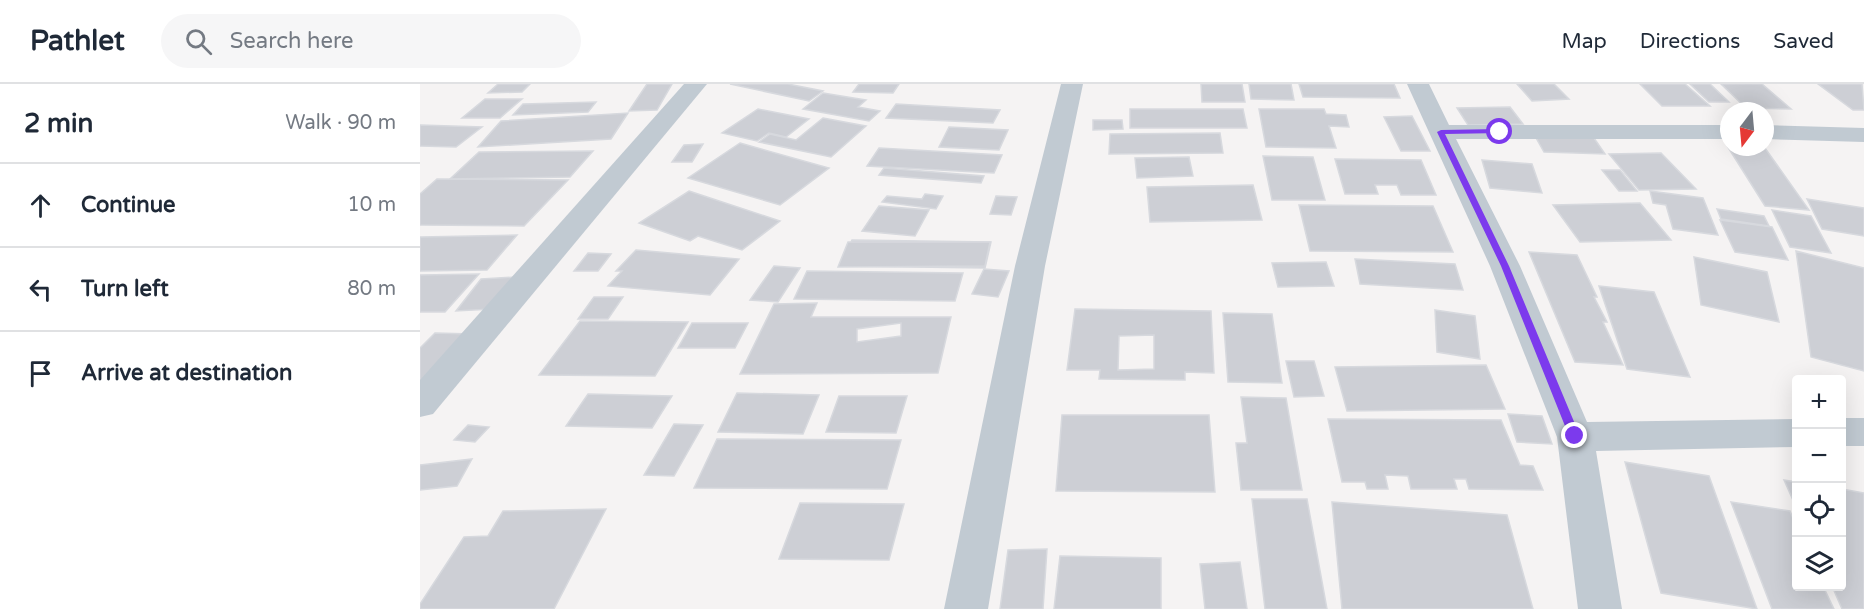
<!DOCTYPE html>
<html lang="en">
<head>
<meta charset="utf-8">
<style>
	body { margin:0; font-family:"Varela Round",sans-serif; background:#f6f6f7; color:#1f2937 }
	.controls { position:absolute; right:18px; bottom:18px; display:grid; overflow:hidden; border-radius:6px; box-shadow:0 6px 24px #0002 }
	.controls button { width:54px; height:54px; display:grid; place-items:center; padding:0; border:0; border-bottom:2px solid #e0e1e3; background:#fff; color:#1f2937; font:30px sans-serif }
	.compass { position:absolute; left:1300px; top:18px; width:54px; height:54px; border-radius:50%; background:#fff; box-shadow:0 6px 24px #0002; rotate:196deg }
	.stop { position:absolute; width:18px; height:18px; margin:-14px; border:4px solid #7c3aed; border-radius:50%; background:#fff }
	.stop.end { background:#7c3aed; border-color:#fff; box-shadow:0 2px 6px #0008 }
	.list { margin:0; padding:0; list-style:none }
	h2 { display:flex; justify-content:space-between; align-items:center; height:78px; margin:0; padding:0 24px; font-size:26px }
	h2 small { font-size:20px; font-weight:400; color:#747a83 }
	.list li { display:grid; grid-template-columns:39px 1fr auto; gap:18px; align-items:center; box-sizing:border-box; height:84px; padding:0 24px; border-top:2px solid #e0e1e3 }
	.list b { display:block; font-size:22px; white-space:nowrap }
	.list em { font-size:20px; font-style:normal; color:#747a83 }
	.icon { flex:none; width:33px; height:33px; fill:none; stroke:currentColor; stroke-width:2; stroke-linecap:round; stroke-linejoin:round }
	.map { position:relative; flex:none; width:1444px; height:525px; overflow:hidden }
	header { display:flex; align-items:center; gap:36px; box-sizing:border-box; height:84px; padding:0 30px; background:#fff; border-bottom:2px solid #e0e1e3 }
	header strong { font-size:28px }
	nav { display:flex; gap:33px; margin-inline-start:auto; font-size:21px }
	.search { width:420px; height:54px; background:#f6f6f7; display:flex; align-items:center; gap:15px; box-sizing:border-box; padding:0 21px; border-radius:33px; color:#747a83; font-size:22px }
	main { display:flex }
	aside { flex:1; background:#fff }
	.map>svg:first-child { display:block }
	.building { fill:#cdcfd5; stroke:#d7d9de; stroke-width:1.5; fill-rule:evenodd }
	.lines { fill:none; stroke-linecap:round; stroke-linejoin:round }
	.street { fill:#c1cad2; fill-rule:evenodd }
	.route { fill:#7c3aed }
</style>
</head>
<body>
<header>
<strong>Pathlet</strong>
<div class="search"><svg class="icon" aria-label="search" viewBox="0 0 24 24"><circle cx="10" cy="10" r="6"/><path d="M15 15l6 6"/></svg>Search here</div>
<nav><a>Map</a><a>Directions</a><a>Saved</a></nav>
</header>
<main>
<aside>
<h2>2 min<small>Walk · 90 m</small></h2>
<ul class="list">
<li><svg class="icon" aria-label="ahead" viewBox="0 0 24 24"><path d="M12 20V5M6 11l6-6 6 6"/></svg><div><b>Continue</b></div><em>10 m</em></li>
<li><svg class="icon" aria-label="left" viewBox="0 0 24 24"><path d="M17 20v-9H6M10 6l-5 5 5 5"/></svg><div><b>Turn left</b></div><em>80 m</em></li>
<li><svg class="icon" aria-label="arrive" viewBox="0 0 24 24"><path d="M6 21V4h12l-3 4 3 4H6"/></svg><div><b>Arrive at destination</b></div></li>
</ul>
</aside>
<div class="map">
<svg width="1444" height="525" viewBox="0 0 1444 525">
	<rect width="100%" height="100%" fill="#f5f3f3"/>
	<!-- building -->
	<g class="building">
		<polygon points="78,0 110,0 102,8 68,9"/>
		<polygon points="227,0 252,0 237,26 209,27"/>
		<polygon points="310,0 368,0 403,7 389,17"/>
		<polygon points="439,0 479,0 473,9 433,8"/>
		<polygon points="781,0 822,0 825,18 782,18"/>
		<polygon points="829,0 871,0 874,16 831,15"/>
		<polygon points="879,0 974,0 980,14 883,13"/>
		<polygon points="1097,0 1134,0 1149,15 1112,17"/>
		<polygon points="1220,0 1265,0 1290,22 1242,22"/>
		<polygon points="1270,0 1290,0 1309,18 1289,18"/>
		<polygon points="1301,0 1342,0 1371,25 1326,24"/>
		<polygon points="1398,0 1442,0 1444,26 1433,26"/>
		<polygon points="403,9 446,16 438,23 460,27 449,37 383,25"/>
		<polygon points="65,15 102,15 80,34 42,34"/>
		<polygon points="176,18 168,28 93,31 103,20"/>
		<polygon points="476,20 580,26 573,39 466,34"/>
		<polygon points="1090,23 1103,40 1048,41 1037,24"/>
		<polygon points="338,25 389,35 366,53 349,49 337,57 302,49"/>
		<polygon points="710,25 823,25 827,44 710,44"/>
		<polygon points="839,25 904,25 906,30 926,31 929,43 909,42 916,64 846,63"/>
		<polygon points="208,29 191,55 58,63 81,37"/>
		<polygon points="992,32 1010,67 981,67 964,33"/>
		<polygon points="403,34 446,42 411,73 339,58 350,50 376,56"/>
		<polygon points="673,36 702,36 703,45 673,46"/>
		<polygon points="0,41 62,43 36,63 0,62"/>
		<polygon points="529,43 588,46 579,66 519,63"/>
		<polygon points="800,49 803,69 689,70 690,50"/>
		<polygon points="1115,52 1174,54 1185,70 1124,68"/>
		<polygon points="320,59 409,84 360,121 268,94"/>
		<polygon points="283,60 272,78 252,78 264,61"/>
		<polygon points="1306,60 1309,63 1345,64 1389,126 1345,122"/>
		<polygon points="459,64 582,71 574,89 447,82"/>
		<polygon points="173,67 150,93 30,95 59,68"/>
		<polygon points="1241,69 1276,105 1219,106 1189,70"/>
		<polygon points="843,72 893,73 905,116 852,116"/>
		<polygon points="769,73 773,92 717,94 715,74"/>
		<polygon points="915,75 1001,76 1016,111 981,111 977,101 955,101 958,110 925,110"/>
		<polygon points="1062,76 1112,80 1122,109 1070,104"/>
		<polygon points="464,84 564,92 561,99 459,91"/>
		<polygon points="1182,86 1200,86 1217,107 1199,107"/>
		<polygon points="17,95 148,96 104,142 0,141 0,110"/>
		<polygon points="833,101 842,136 730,138 727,103"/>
		<polygon points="269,107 360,137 322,166 278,152 270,157 219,139"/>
		<polygon points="1230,107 1283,114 1298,151 1253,145 1246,121 1233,119"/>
		<polygon points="505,110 523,112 516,125 462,118 467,112 502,115"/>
		<polygon points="576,112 597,113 591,131 570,130"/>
		<polygon points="1387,115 1444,124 1444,152 1402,145"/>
		<polygon points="1220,119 1251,156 1160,158 1133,121"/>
		<polygon points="879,121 1013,122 1033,168 890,167"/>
		<polygon points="459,122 509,126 495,152 442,147"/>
		<polygon points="1297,125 1344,132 1349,142 1301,135"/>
		<polygon points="1352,126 1391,132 1411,169 1370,163"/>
		<polygon points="1300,136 1352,143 1368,176 1315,168"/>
		<polygon points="97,151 67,186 0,187 0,153"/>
		<polygon points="432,156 571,158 565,184 420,182"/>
		<polygon points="428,158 570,158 565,182 418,183"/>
		<polygon points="216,166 319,175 290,211 188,202 202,187 196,187"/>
		<polygon points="1376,167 1444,184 1444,287 1391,273"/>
		<polygon points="1109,168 1157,171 1177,213 1174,213 1187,238 1183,238 1203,281 1155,278"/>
		<polygon points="168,169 191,170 178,187 154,187"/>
		<polygon points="1274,173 1347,188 1359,238 1281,221"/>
		<polygon points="935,175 1035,180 1043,206 940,200"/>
		<polygon points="906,178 914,202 858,203 852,179"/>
		<polygon points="354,182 380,184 358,218 330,216"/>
		<polygon points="564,185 589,187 578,213 552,210"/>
		<polygon points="387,187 543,189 535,217 374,215"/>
		<polygon points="59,190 25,228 0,228 0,191"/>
		<polygon points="95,193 72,225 36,227 61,195"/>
		<polygon points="1179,202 1234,208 1270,293 1207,285"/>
		<polygon points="174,213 203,213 188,235 158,235"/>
		<path d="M397 219 391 233H531L518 289 320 290 354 220ZM481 239V252L437 258V245Z"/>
		<path d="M655 225 791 227 794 289 765 288V296L679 295 680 286H647ZM734 251V285L698 286 699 252Z"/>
		<polygon points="1015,226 1055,232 1060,275 1017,268"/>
		<polygon points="803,229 852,230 862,299 808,298"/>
		<polygon points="160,237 268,238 235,292 119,291"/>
		<polygon points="272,239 328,239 315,264 258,264"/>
		<polygon points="15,249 51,250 0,305 0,264"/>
		<polygon points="866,277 894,277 904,312 874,313"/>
		<polygon points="1066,281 1085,325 927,327 915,283"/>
		<polygon points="317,309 399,311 383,350 298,348"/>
		<polygon points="168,310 252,312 232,344 146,342"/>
		<polygon points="419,312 487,312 476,349 406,348"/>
		<polygon points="821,313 866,314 882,406 821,406 816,359 827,359"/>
		<polygon points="1088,330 1122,332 1132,360 1097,358"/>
		<polygon points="642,331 789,331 795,408 636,407"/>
		<polygon points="908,335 1081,336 1100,381 1113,382 1123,406 1049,405 1046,395 1034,395 1037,405 991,405 988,392 965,391 968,405 947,405 945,398 922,398"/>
		<polygon points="254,340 283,341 254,392 224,391"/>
		<polygon points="48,341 69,343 55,358 34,356"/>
		<polygon points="297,355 481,356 467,405 274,404"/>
		<polygon points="52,375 37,402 0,406 0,381"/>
		<polygon points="1205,378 1289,392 1337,525 1241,509"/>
		<polygon points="1364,396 1376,398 1376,423"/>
		<polygon points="1422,405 1444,409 1444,525 1422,525 1412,502 1422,502"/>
		<polygon points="832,415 887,415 907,525 845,525"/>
		<polygon points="912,418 1087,431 1113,525 922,525"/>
		<polygon points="1311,418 1370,427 1376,442 1376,502 1403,502 1414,525 1352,525"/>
		<polygon points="380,419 484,420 469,476 359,475"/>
		<polygon points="186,425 134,525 0,525 0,520 44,453 68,452 83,427"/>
		<polygon points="627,465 623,525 580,525 588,466"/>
		<polygon points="640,472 741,474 741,525 634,525"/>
		<polygon points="820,478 827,525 785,525 780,480"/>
	</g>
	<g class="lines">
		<!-- street -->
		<g class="street">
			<polygon points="264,0 287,0 13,330 0,333 0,296"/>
			<polygon points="641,0 663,0 625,182 568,525 524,525 595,182"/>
			<polygon points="987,0 1009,0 1029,41 1309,41 1309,55 1036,55 1100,182 1167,338 1376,335 1376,363 1176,367 1202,525 1158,525 1137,353 1070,182"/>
			<polygon points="1345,41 1444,44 1444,58 1345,55"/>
			<rect x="1422" y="334" width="22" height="28"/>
		</g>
	</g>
	<!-- route -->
	<polygon class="route" points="1080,45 1082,49 1025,50 1089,182 1160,352 1155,357 1149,352 1081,182 1017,48 1021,46"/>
</svg>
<div class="controls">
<button>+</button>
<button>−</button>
<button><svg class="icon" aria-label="locate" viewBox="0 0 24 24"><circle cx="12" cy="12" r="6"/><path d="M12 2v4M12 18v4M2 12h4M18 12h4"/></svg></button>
<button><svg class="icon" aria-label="layers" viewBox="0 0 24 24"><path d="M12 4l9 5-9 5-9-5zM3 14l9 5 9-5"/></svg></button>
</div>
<svg class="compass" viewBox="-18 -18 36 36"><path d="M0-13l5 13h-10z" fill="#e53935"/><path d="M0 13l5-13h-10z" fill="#747a83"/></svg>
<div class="stop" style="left:1080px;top:48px"></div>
<div class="stop end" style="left:1155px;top:352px"></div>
</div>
</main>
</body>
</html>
